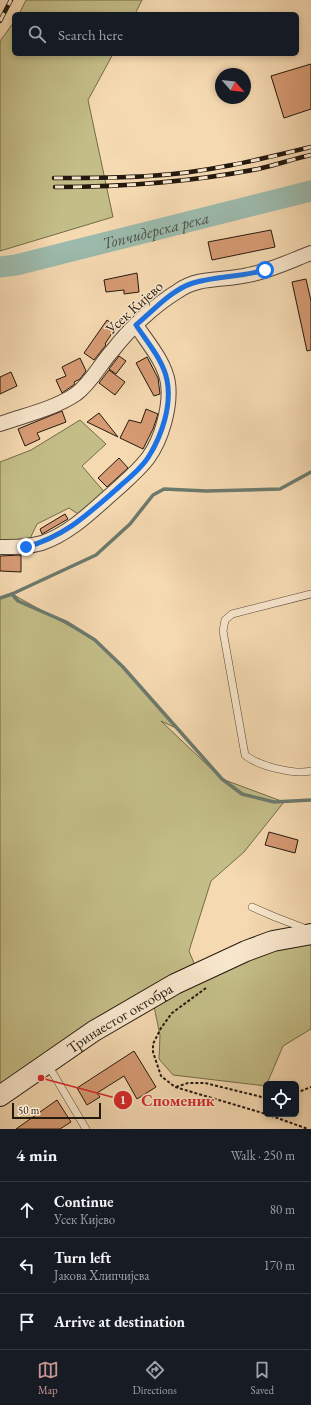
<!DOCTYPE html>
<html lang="en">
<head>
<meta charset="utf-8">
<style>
	body { margin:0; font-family:"EB Garamond",serif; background:#242831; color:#f1f3f6 }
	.controls { position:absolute; right:12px; bottom:12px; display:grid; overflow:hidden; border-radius:6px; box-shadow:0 2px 6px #0003 }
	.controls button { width:36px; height:36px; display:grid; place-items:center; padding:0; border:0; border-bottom:1px solid #363941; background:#171b24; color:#f1f3f6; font:20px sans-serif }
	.compass { position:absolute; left:215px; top:68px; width:36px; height:36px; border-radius:50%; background:#171b24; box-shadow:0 2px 6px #0003; rotate:118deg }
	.scale { position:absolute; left:12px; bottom:10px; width:89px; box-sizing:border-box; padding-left:4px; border:2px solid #23190e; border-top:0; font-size:11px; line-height:14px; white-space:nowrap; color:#23190e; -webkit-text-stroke:3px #f8e6cc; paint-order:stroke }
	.stop { position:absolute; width:12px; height:12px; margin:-9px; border:3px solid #1a73e8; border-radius:50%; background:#fff }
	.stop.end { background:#1a73e8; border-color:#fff; box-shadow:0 1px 4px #0008 }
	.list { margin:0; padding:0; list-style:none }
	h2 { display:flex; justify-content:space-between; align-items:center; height:52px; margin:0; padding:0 16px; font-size:17px }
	h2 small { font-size:13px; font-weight:400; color:#9ea1a6 }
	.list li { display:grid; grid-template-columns:26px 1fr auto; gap:12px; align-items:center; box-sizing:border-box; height:56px; padding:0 16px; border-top:1px solid #363941 }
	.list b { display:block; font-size:15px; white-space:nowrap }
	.list p { margin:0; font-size:13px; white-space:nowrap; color:#9ea1a6 }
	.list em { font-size:13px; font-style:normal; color:#9ea1a6 }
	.icon { flex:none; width:22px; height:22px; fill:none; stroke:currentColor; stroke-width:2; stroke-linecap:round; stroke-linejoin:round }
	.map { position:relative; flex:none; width:311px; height:1129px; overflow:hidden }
	.search { position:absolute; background:#171b24; box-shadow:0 2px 6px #0003; left:12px; right:12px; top:12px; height:44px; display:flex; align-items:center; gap:10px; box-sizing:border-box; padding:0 14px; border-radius:6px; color:#9ea1a6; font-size:15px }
	.sheet { height:220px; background:#171b24 }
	nav { display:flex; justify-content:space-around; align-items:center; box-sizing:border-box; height:56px; border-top:1px solid #363941; background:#171b24; font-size:11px; color:#9ea1a6 }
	nav a { display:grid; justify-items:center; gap:2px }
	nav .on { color:#c59692 }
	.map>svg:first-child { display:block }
	.green { fill:#c3bd87; stroke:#736b4a }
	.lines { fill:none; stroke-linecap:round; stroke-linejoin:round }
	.stream { stroke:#6c7a6d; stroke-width:3.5 }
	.river { stroke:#9cbaac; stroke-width:21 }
	.building { fill:#d79b74; stroke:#23190e }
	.lane-casing { stroke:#584937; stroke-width:8 }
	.street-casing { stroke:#584937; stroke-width:16 }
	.secondary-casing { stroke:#23190e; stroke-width:22 }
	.path { stroke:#23190e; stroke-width:2; stroke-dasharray:3 2; stroke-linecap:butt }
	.lane { stroke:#f8e6cc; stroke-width:7 }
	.street { stroke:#f8e6cc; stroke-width:14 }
	.secondary { stroke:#f8e6cc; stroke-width:20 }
	.rail-casing { stroke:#23190e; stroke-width:4.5 }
	.rail { stroke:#f8e6cc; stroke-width:3; stroke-dasharray:9; stroke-linecap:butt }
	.route { stroke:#1a73e8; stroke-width:5 }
	.labels { text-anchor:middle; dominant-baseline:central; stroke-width:3; stroke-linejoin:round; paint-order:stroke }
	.street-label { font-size:15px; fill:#23190e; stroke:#f8e6cc }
	.water-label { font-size:16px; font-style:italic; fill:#4d5145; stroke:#f8e6cc }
	.leader { fill:none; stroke:#d62828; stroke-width:1.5 }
	.callout-dot { fill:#d62828; stroke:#f8e6cc; stroke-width:1.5 }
	.mark-label { font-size:12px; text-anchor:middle; font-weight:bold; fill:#fff }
	.callout-label { font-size:16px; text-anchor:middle; font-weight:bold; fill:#d62828; stroke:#f8e6cc; stroke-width:3; stroke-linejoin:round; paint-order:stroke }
</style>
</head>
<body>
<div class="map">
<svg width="311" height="1129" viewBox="0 0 311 1129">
	<rect width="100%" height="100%" fill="#f5d9b1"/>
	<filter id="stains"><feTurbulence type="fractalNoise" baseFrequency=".005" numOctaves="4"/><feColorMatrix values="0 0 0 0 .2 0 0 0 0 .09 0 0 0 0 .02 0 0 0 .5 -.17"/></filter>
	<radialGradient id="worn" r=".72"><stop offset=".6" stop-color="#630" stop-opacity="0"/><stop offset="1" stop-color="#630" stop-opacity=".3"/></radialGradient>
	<!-- green -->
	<g class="green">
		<polygon points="26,0 142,0 135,14 19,14"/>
		<polygon points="14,22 14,54 113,54 88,100 113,217 0,251 0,41"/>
		<polygon points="80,420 106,444 82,466 106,494 81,516 69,508 37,524 26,547 0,547 0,462 31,450"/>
		<polygon points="12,594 95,640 130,674 178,729 161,721 222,779 284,802 244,852 211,881 189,951 198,973 311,935 311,1029 283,1046 266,1086 173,1075 159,1059 160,1035 152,997 0,1096 0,598"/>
	</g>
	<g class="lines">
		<!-- stream -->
		<g class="stream">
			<polyline points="311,472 280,489 206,491 164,489 153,495 130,524 96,555 12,594 18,601 66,622 95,640 123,667 222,779 242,794 274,802 311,800"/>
			<polyline points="0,598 12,594"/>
		</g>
		<!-- river -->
		<path class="river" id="s1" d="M0 267 16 265 311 191"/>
	</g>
	<!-- building -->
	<g class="building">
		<polygon points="311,64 311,109 284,118 271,76"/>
		<polygon points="271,230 275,247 212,260 208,242"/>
		<polygon points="137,273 139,292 124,294 124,290 106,292 104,280"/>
		<polygon points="306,279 311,301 311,350 307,351 292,282"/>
		<polygon points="107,320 116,327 105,344 106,345 94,360 84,353"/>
		<polygon points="119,356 126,361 116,374 109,369"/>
		<polygon points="147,357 158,378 160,394 154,396 136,363"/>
		<polygon points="80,358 86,371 80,379 74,382 75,384 62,393 56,380 66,376 62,367"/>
		<polygon points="109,370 125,382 115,395 99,383"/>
		<polygon points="11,372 17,386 0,394 0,377"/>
		<polygon points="146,409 158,414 153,429 143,449 120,438 129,420 141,423"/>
		<polygon points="62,411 66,422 37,433 40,439 25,446 18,429"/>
		<polygon points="99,413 118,437 87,422"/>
		<polygon points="119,458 128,468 107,487 98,478"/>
		<polygon points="65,514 68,519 42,534 40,529"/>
		<polygon points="21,555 21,572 0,571 0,556"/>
		<polygon points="269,832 298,840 295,853 265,845"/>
		<polygon points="134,1051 156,1087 137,1099 124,1076 97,1093 100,1097 87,1105 77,1088"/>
		<polygon points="57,1100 71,1122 60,1129 16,1129"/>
	</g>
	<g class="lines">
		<defs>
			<g id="lane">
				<path d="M311 594 232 614 225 620 223 631 245 755C258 766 295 775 311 771"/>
				<polyline points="252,907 275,917 309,930"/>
				<polyline points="48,1065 86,1129"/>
			</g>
			<g id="street">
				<path d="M0 424C25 415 54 409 76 394 92 382 100 364 113 350 130 328 155 305 178 291 199 276 224 281 248 275 270 271 290 261 311 253"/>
				<path d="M0 547C15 547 28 547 42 543 71 533 93 510 116 490 127 480 139 470 148 458 162 439 171 406 168 383 165 362 147 342 136 325"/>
			</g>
			<g id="secondary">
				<path id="s2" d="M0 1096 94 1031 175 984 246 951 273 941 311 934"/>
			</g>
		</defs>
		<!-- lane casing -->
		<use href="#lane" class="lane-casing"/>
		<!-- street casing -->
		<use href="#street" class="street-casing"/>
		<!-- secondary casing -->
		<use href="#secondary" class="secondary-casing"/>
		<!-- path -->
		<g class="path">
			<polyline points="206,988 172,1013 161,1028 153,1044 153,1052 161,1076 175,1087 266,1114"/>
			<polyline points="176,1087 188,1083 205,1083 266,1098"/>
			<polyline points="296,1093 311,1087"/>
			<polyline points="266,1114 308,1129"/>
		</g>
		<!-- lane -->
		<use href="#lane" class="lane"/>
		<!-- street -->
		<use href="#street" class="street"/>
		<!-- secondary -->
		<use href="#secondary" class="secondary"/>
		<defs>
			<g id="rail">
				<polyline points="0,21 11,0"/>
				<path d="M54 178C85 178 117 178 149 176 204 173 258 160 311 147"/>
				<path d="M55 187C123 187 191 182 258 169 276 165 293 159 311 155"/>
			</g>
		</defs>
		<!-- rail casing -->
		<use href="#rail" class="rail-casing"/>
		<!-- rail -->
		<use href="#rail" class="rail"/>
	</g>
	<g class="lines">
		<!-- route -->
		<path class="route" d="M26 547C66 536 89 513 119 487 129 478 142 468 149 456 162 435 172 405 167 380 163 360 147 342 136 325 153 311 171 290 193 283 216 276 241 277 265 270"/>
	</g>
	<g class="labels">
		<!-- street labels -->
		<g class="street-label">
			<text transform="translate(134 307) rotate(-42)">Усек Кијево</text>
			<text stroke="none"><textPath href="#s2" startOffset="143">Тринаестог октобра</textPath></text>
		</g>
		<!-- water labels -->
		<g class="water-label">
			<text stroke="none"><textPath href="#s1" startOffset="160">Топчидерска река</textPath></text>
		</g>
	</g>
	<!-- callouts -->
	<path class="leader" d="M41 1078L123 1100"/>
	<g class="callout-dot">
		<circle cx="41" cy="1078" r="4"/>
		<circle cx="123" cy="1100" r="10"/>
	</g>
	<g class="mark-label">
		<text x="123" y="1104">1</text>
	</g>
	<g class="callout-label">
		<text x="178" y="1106">Споменик</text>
	</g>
	<rect width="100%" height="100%" filter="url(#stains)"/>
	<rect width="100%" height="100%" fill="url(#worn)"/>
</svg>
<div class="controls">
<button><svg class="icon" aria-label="locate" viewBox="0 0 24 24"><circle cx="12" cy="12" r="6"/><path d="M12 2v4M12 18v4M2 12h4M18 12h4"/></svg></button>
</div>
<svg class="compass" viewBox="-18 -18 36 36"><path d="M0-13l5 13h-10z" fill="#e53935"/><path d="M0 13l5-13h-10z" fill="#9ea1a6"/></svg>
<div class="scale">50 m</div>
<div class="stop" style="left:265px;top:270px"></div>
<div class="stop end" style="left:26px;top:547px"></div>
<div class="search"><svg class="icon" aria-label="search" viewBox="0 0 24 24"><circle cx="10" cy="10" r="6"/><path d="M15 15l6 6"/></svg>Search here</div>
</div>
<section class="sheet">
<h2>4 min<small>Walk · 250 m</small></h2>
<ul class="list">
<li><svg class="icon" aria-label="ahead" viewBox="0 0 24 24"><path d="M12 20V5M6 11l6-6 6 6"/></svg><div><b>Continue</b><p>Усек Кијево</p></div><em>80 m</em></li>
<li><svg class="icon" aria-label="left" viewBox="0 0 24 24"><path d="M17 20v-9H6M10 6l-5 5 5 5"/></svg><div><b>Turn left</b><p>Јакова Хлипчијева</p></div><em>170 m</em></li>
<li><svg class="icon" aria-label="arrive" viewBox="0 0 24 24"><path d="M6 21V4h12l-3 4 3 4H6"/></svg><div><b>Arrive at destination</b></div></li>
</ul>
</section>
<nav>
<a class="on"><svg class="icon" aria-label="map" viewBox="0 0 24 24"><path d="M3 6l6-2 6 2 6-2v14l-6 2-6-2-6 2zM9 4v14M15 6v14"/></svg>Map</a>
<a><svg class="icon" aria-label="directions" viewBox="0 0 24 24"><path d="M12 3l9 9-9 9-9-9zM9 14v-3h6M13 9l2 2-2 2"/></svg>Directions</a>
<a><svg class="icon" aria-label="saved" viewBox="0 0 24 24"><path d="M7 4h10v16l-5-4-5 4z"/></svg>Saved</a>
</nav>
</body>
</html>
